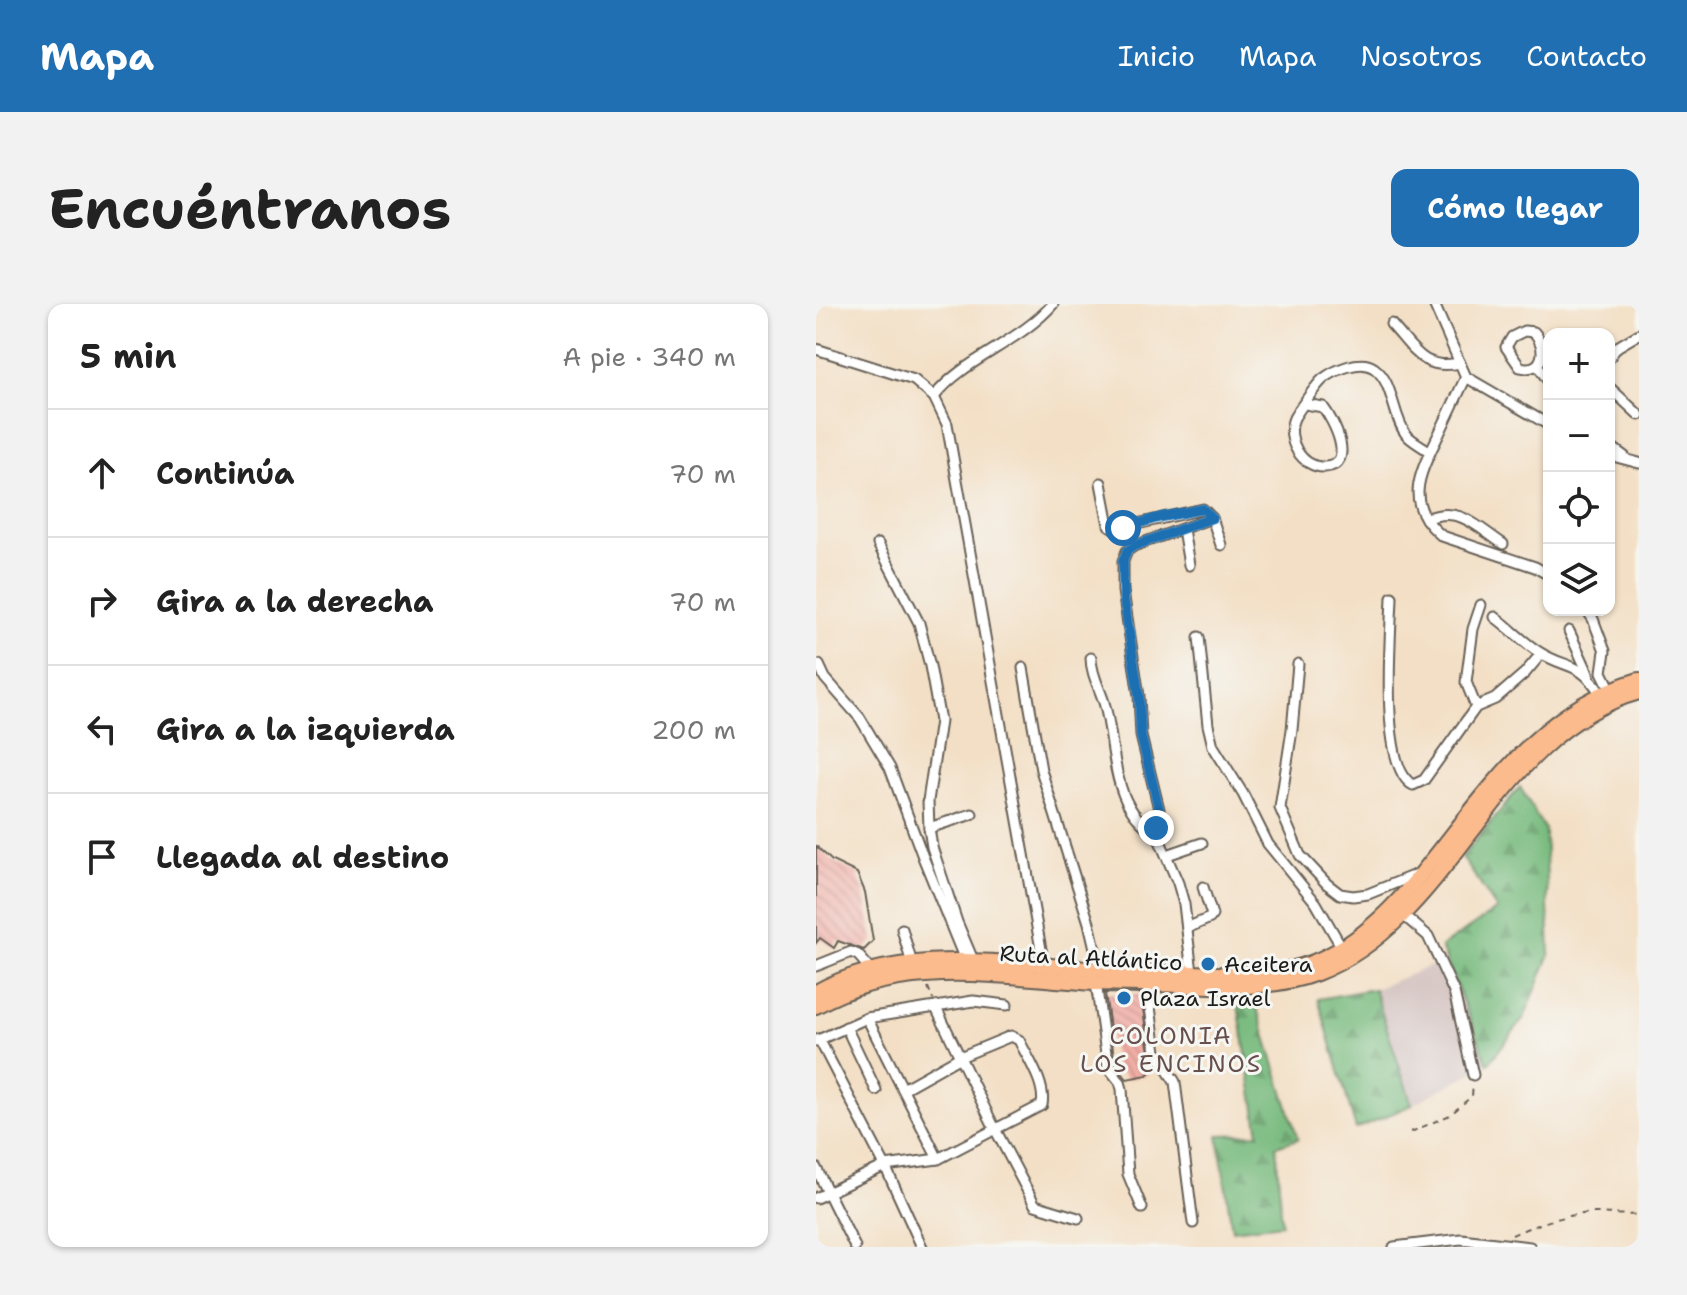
<!DOCTYPE html>
<html lang="es">
<head>
<meta charset="utf-8">
<style>
	body { margin:0; font-family:"Shantell Sans",sans-serif; background:#f2f2f2; color:#222 }
	.controls { position:absolute; right:24px; top:24px; display:grid; overflow:hidden; border-radius:16px; box-shadow:0 2px 6px #0004 }
	.controls button { width:72px; height:72px; display:grid; place-items:center; padding:0; border:0; border-bottom:2px solid #e0e0e0; background:#fff; color:#222; font:40px sans-serif }
	.stop { position:absolute; width:24px; height:24px; margin:-18px; border:6px solid #1f6fb2; border-radius:50%; background:#fff }
	.stop.end { background:#1f6fb2; border-color:#fff; box-shadow:0 2px 8px #0008 }
	.list { margin:0; padding:0; list-style:none }
	h2 { display:flex; justify-content:space-between; align-items:center; height:104px; margin:0; padding:0 32px; font-size:34px }
	h2 small { font-size:26px; font-weight:400; color:#767676 }
	.list li { display:grid; grid-template-columns:52px 1fr auto; gap:24px; align-items:center; box-sizing:border-box; height:128px; padding:0 32px; border-top:2px solid #e0e0e0 }
	.list b { display:block; font-size:30px; white-space:nowrap }
	.list em { font-size:26px; font-style:normal; color:#767676 }
	.icon { flex:none; width:44px; height:44px; fill:none; stroke:currentColor; stroke-width:2; stroke-linecap:round; stroke-linejoin:round }
	.map { position:relative; flex:none; width:823px; height:943px; overflow:hidden; border-radius:16px }
	header { display:flex; align-items:center; gap:48px; box-sizing:border-box; height:112px; padding:0 40px; background:#1f6fb2; color:#fff }
	header strong { font-size:38px }
	nav { display:flex; gap:44px; margin-inline-start:auto; font-size:28px }
	.intro { display:flex; align-items:center; justify-content:space-between; box-sizing:border-box; height:192px; padding:0 48px }
	h1 { margin:0; font-size:56px }
	.button { padding:20px 36px; border-radius:16px; background:#1f6fb2; color:#fff; font-size:28px; font-weight:700 }
	main { display:flex; gap:48px; padding:0 48px }
	aside { flex:1; background:#fff; border-radius:16px; box-shadow:0 2px 6px #0004 }
	.map>svg:first-child { display:block }
	.industrial { fill:#d1bfbd }
	.forest { fill:url(#forest-firs); stroke:#4a6b4c; stroke-width:2 }
	.building { fill:url(#building-back-hatch) }
	.lines { fill:none; stroke-linecap:round; stroke-linejoin:round }
	.minor-casing { stroke:#676057; stroke-width:13 }
	.highway-casing { stroke:#676057; stroke-width:18 }
	.path { stroke:#676057; stroke-width:2; stroke-dasharray:6 6; stroke-linecap:butt }
	.minor { stroke:#fff; stroke-width:9 }
	.highway { stroke:#fbbb8c; stroke-width:14 }
	.route { stroke:#1f6fb2; stroke-width:10 }
	.poi-dot { fill:#1f6fb2; stroke:#f6f6f2; stroke-width:3 }
	.labels { text-anchor:middle; dominant-baseline:central; stroke-width:6; stroke-linejoin:round; paint-order:stroke }
	.street-label { font-size:22px; fill:#1c1c1c; stroke:#f6f6f2 }
	.poi-label { font-size:22px; fill:#1c1c1c; stroke:#f6f6f2; text-anchor:start }
	.neighbourhood-label { font-size:24px; letter-spacing:2px; fill:#664f4c; stroke:#f6f6f2 }
</style>
</head>
<body>
<header>
<strong>Mapa</strong>
<nav><a>Inicio</a><a>Mapa</a><a>Nosotros</a><a>Contacto</a></nav>
</header>
<div class="intro"><h1>Encuéntranos</h1><a class="button">Cómo llegar</a></div>
<main>
<aside>
<h2>5 min<small>A pie · 340 m</small></h2>
<ul class="list">
<li><svg class="icon" aria-label="ahead" viewBox="0 0 24 24"><path d="M12 20V5M6 11l6-6 6 6"/></svg><div><b>Continúa</b></div><em>70 m</em></li>
<li><svg class="icon" aria-label="right" viewBox="0 0 24 24"><path d="M7 20v-9h11M14 6l5 5-5 5"/></svg><div><b>Gira a la derecha</b></div><em>70 m</em></li>
<li><svg class="icon" aria-label="left" viewBox="0 0 24 24"><path d="M17 20v-9H6M10 6l-5 5 5 5"/></svg><div><b>Gira a la izquierda</b></div><em>200 m</em></li>
<li><svg class="icon" aria-label="arrive" viewBox="0 0 24 24"><path d="M6 21V4h12l-3 4 3 4H6"/></svg><div><b>Llegada al destino</b></div></li>
</ul>
</aside>
<div class="map">
<svg width="823" height="943" viewBox="0 0 823 943">
	<defs>
		<pattern id="forest-firs" width="22" height="20" patternUnits="userSpaceOnUse" patternTransform="scale(2)"><rect width="22" height="20" fill="#77ba7d"/><path d="M5 1l3.5 6h-7zM16 11l3.5 6h-7z" fill="#669f6b"/></pattern>
		<pattern id="building-back-hatch" width="6" height="6" patternUnits="userSpaceOnUse" patternTransform="scale(2)"><rect width="6" height="6" fill="#f0ada5"/><path d="M-1 5l2 2M0 0l6 6M5-1l2 2" fill="none" stroke="#cd948d"/></pattern>
	</defs>
	<rect width="100%" height="100%" fill="#f6f6f2"/>
	<filter id="ink" filterUnits="userSpaceOnUse"><feTurbulence type="fractalNoise" baseFrequency=".0125" numOctaves="2"/><feDisplacementMap in="SourceGraphic" scale="16" xChannelSelector="R" yChannelSelector="G"/><feConvolveMatrix kernelMatrix="1 2 1 2 8 2 1 2 1" color-interpolation-filters="sRGB"/></filter>
	<filter id="wash" filterUnits="userSpaceOnUse"><feTurbulence type="fractalNoise" baseFrequency=".006" numOctaves="4" result="noise"/><feDisplacementMap in="SourceGraphic" scale="32" xChannelSelector="R" yChannelSelector="G"/><feGaussianBlur stdDeviation="1.8" result="paint"/><feColorMatrix in="noise" values="0 0 0 0 0 0 0 0 0 0 0 0 0 0 0 0 0 1.4 0 .05"/><feComposite in="paint" operator="in"/></filter>
	<g filter="url(#wash)">
		<rect width="100%" height="100%" fill="#f3dfc5"/>
		<!-- industrial -->
		<polygon class="industrial" points="630,656 672,760 596,801 558,685"/>
		<!-- forest -->
		<g class="forest">
			<polygon points="704,483 729,526 734,650 708,714 672,760 625,643 681,605 646,553"/>
			<polygon points="558,685 596,801 540,825 502,695"/>
			<polygon points="439,698 482,835 460,842 466,920 416,926 402,831 443,830 422,701"/>
		</g>
		<g id="blocks">
			<!-- building -->
			<g class="building">
				<polygon points="0,542 16,557 41,569 49,588 57,637 48,646 22,637 18,644 4,634 0,639"/>
				<polygon points="289,689 325,690 333,749 338,763 331,771 311,775 299,760"/>
			</g>
		</g>
	</g>
	<g filter="url(#ink)">
		<use href="#blocks" fill-opacity="0" stroke="#676057" stroke-width="2"/>
		<g class="lines">
			<defs>
				<g id="minor">
					<polyline points="618,0 650,73 733,121"/>
					<path d="M575 20C598 45 607 67 644 59"/>
					<path d="M708 27 718 28C732 44 728 69 704 63L690 43 696 33Z"/>
					<polyline points="0,45 98,76 118,93 131,120 228,662"/>
					<polyline points="793,54 801,43 823,30"/>
					<polyline points="722,62 733,78"/>
					<path d="M650 73C641 92 632 111 623 130 604 169 586 199 626 232L719 263 733 271"/>
					<polyline points="793,83 823,111"/>
					<path d="M118 93C147 55 203 39 237 0"/>
					<path d="M489 100 507 103C517 116 541 161 509 163 485 164 469 135 478 114 482 107 501 80 507 75 519 66 545 54 558 64 578 78 576 112 590 130 595 137 607 142 614 148"/>
					<polyline points="793,141 809,153"/>
					<polyline points="793,151 823,159"/>
					<polyline points="285,179 293,221 299,225 387,205 396,214 318,242 311,247 307,257 307,287 323,392 325,432 343,505 341,530 362,579 368,600 376,669"/>
					<polyline points="396,214 405,241"/>
					<path d="M610 215C643 201 660 222 687 240"/>
					<polyline points="367,225 373,261"/>
					<polyline points="62,240 103,319 114,362 124,417 112,497 113,524 116,543 141,618 157,656"/>
					<path d="M576 293C575 330 563 464 597 481L608 476 660 403 679 395 709 369 725 350"/>
					<polyline points="771,306 777,315 789,347 786,368 794,384"/>
					<path d="M679 313C694 324 707 338 723 348 751 366 763 356 784 389"/>
					<polyline points="753,327 773,371"/>
					<polyline points="383,333 392,421 397,442 427,490 452,540 500,599 525,642"/>
					<path d="M275 354C275 371 285 386 289 402 301 448 294 503 341 530"/>
					<polyline points="482,360 476,426 464,504 484,551 511,580 524,590 537,592 552,590 604,569"/>
					<polyline points="3,361 9,374 44,414 74,464 107,553 149,656"/>
					<polyline points="207,364 225,466 273,619 284,666"/>
					<polyline points="660,403 650,378 657,325 665,301"/>
					<polyline points="113,524 156,510"/>
					<polyline points="351,551 386,539"/>
					<polyline points="586,610 612,632 638,688 657,771"/>
					<polyline points="371,624 394,614 396,611 387,583"/>
					<polyline points="86,625 96,660"/>
					<polyline points="0,662 35,648 42,651 56,667"/>
					<polyline points="280,679 292,763 304,778 306,785 312,870 326,904"/>
					<polyline points="331,680 340,748 359,778 377,919"/>
					<polyline points="120,704 178,823 219,901 262,914"/>
					<polyline points="51,714 122,855"/>
					<polyline points="30,723 60,786"/>
					<polyline points="3,735 69,862 106,943"/>
					<polyline points="0,737 51,714 157,697 191,701"/>
					<polyline points="0,864 39,943"/>
					<path d="M0 894 69 862 122 855 226 801C230 780 212 755 203 736L195 732 144 753 87 785"/>
					<polyline points="578,943 645,935 714,943"/>
				</g>
				<g id="highway">
					<path d="M0 688C82 642 184 659 273 665 307 668 341 667 376 669 416 671 456 673 495 659 546 640 585 596 618 554 677 480 728 404 823 376"/>
					<path d="M0 702C85 653 186 673 279 679 309 680 339 680 369 681 412 683 459 685 501 669 640 615 675 429 823 388"/>
				</g>
			</defs>
			<!-- minor casing -->
			<use href="#minor" class="minor-casing"/>
			<!-- highway casing -->
			<use href="#highway" class="highway-casing"/>
			<!-- path -->
			<g class="path">
				<polyline points="112,683 117,696"/>
				<polyline points="595,828 634,811 656,792 657,780"/>
				<path d="M696 931C720 920 751 910 778 909 793 909 807 912 823 910"/>
			</g>
			<!-- minor -->
			<use href="#minor" class="minor"/>
			<!-- highway -->
			<use href="#highway" class="highway"/>
		</g>
	</g>
	<g class="lines" filter="url(#ink)">
		<!-- route -->
		<polyline class="route" points="307,224 345,213 387,205 396,214 318,242 311,247 307,257 308,295 323,392 325,432 343,505 340,524"/>
	</g>
	<!-- markers -->
	<g class="poi-dot">
		<circle cx="392" cy="660" r="8"/>
		<circle cx="308" cy="694" r="8"/>
	</g>
	<g class="labels">
		<!-- street labels -->
		<g class="street-label">
			<text transform="translate(275 654) rotate(3)">Ruta al Atlántico</text>
		</g>
		<!-- poi labels -->
		<g class="poi-label">
			<text x="408" y="660">Aceitera</text>
			<text x="324" y="694">Plaza Israel</text>
		</g>
		<!-- neighbourhood labels -->
		<g class="neighbourhood-label">
			<text x="355" y="732">COLONIA<tspan x="355" dy="28">LOS ENCINOS</tspan></text>
		</g>
	</g>
</svg>
<div class="controls">
<button>+</button>
<button>−</button>
<button><svg class="icon" aria-label="locate" viewBox="0 0 24 24"><circle cx="12" cy="12" r="6"/><path d="M12 2v4M12 18v4M2 12h4M18 12h4"/></svg></button>
<button><svg class="icon" aria-label="layers" viewBox="0 0 24 24"><path d="M12 4l9 5-9 5-9-5zM3 14l9 5 9-5"/></svg></button>
</div>
<div class="stop" style="left:307px;top:224px"></div>
<div class="stop end" style="left:340px;top:524px"></div>
</div>
</main>
</body>
</html>
